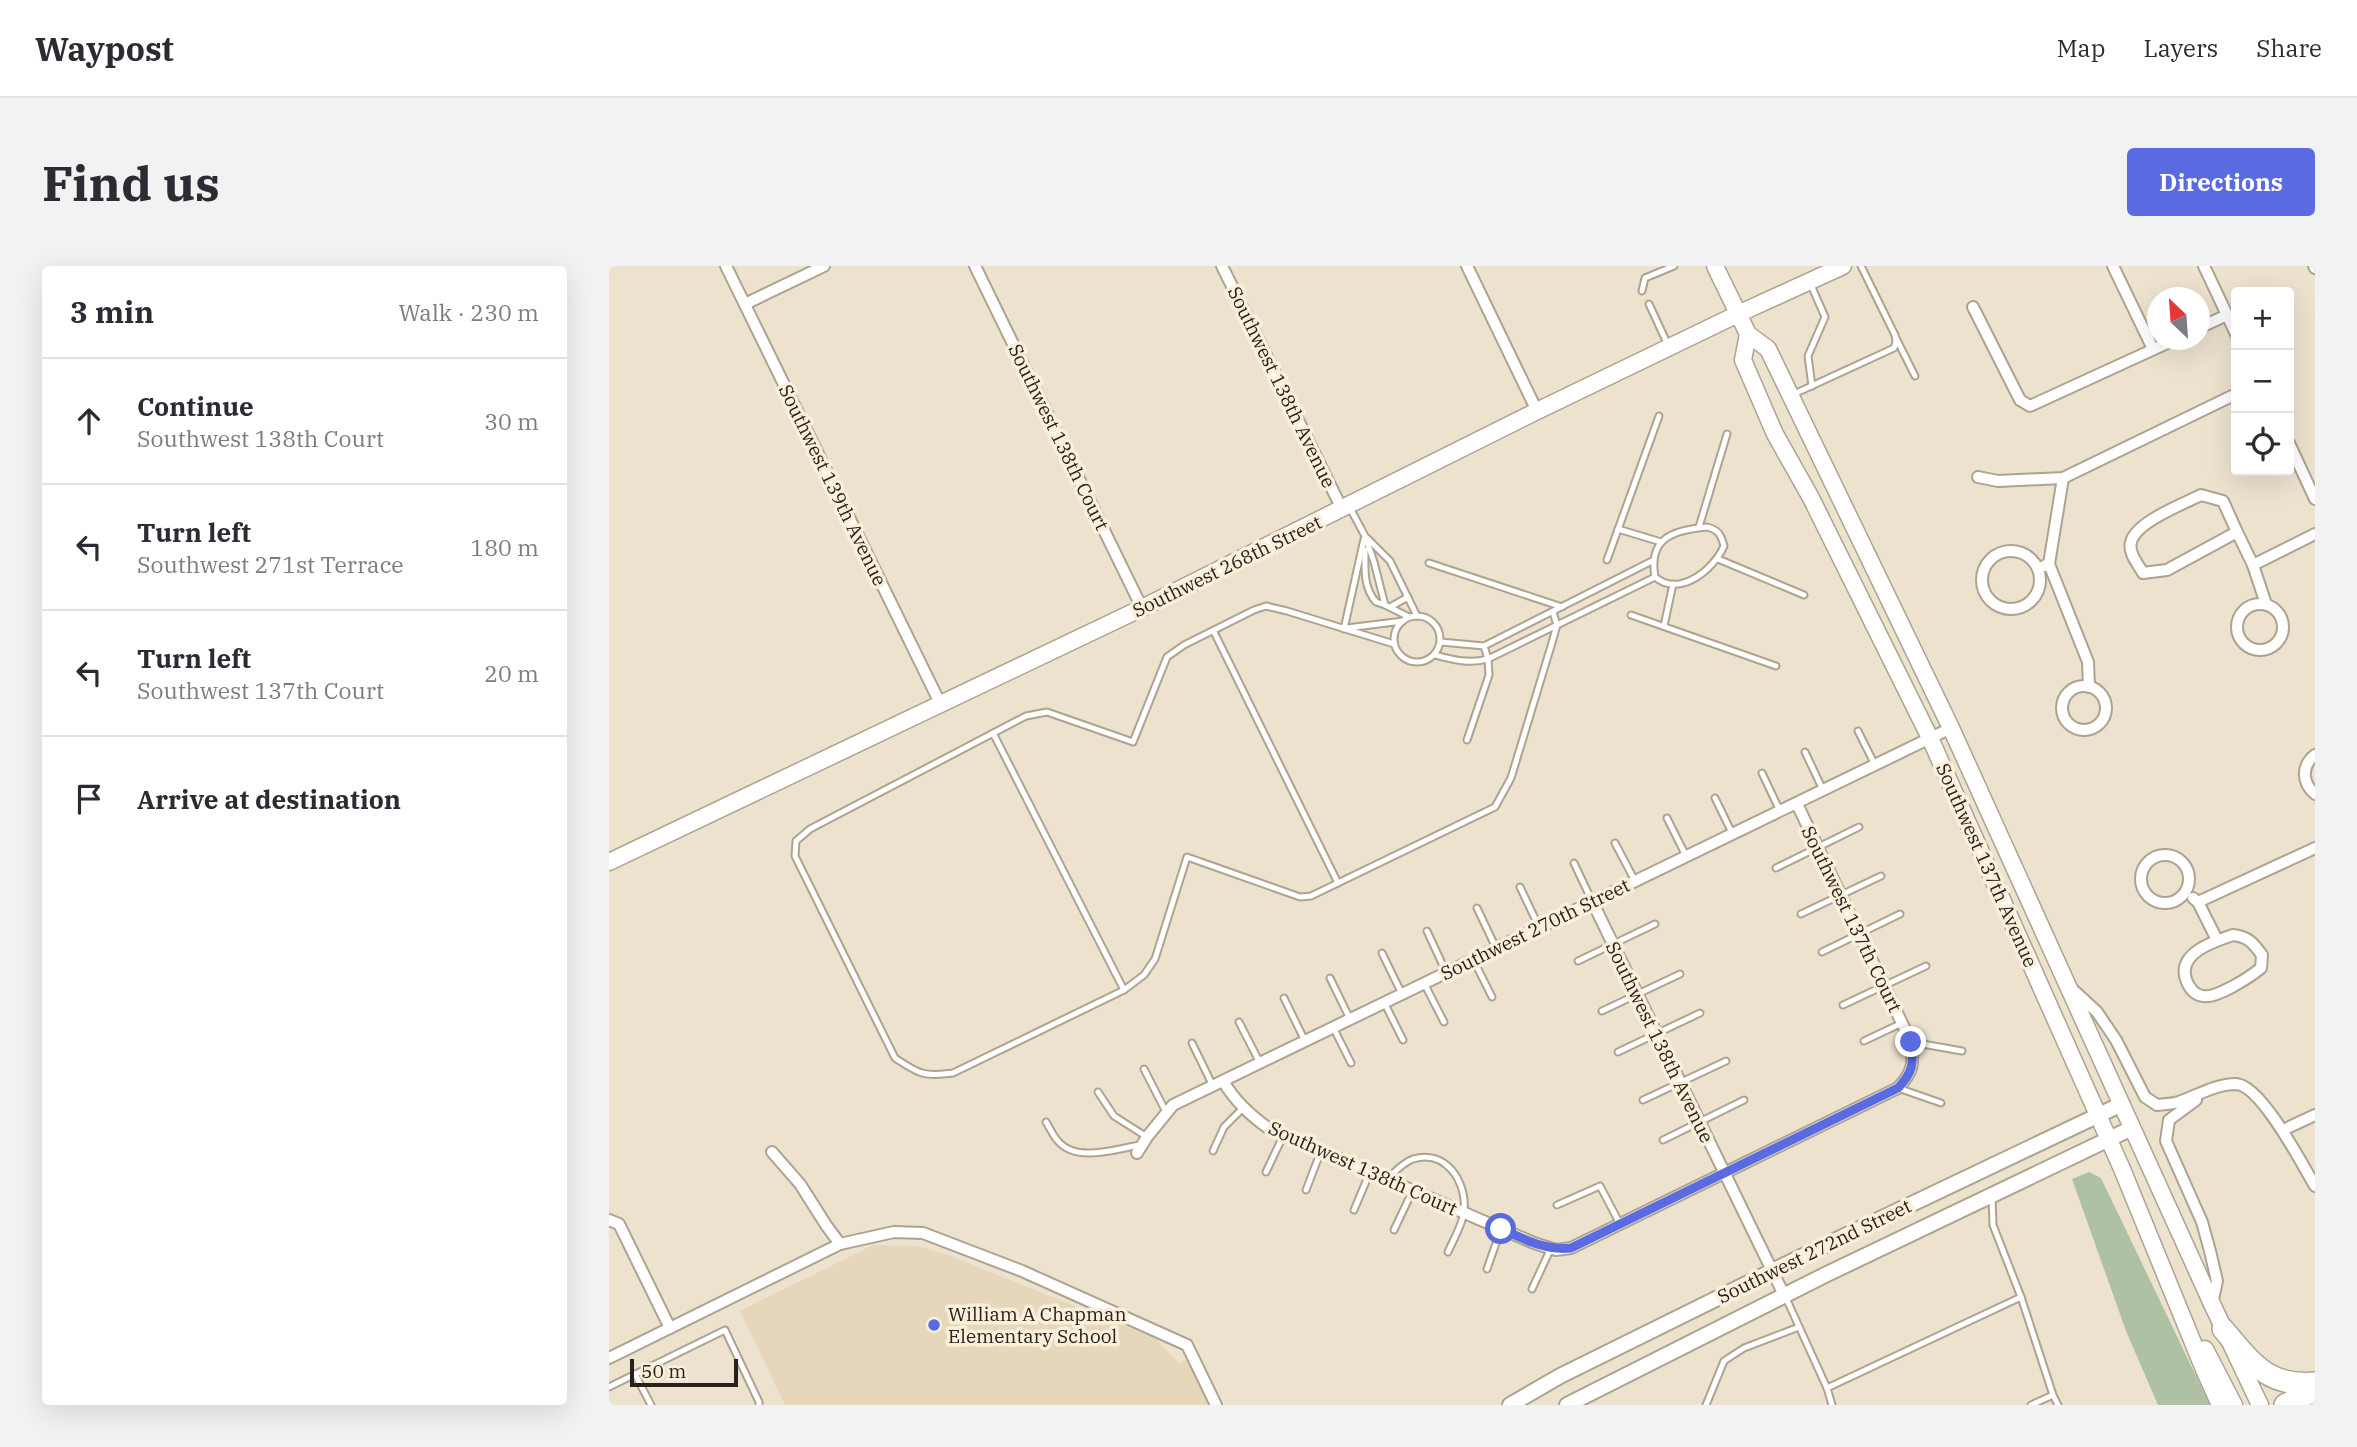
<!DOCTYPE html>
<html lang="en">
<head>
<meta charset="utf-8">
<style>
	body { margin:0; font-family:"IBM Plex Serif",serif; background:#f2f2f3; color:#2b2b33 }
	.controls { position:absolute; right:21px; top:21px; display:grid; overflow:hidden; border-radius:7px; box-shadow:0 7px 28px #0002 }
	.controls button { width:63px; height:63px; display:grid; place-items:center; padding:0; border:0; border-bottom:2px solid #e1e1e2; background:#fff; color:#2b2b33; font:35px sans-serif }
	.compass { position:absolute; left:1538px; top:21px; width:63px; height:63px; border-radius:50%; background:#fff; box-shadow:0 7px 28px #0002; rotate:335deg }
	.scale { position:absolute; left:21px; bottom:18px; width:108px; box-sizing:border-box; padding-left:7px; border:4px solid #26221b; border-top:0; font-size:19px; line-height:24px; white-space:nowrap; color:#26221b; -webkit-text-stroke:5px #faefdb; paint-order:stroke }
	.stop { position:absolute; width:21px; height:21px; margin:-16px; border:5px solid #5a6ae1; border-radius:50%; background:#fff }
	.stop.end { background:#5a6ae1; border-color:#fff; box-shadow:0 2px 7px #0008 }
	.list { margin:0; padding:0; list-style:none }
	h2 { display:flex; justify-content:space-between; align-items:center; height:91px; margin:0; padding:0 28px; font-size:30px }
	h2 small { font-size:23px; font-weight:400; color:#7c7c81 }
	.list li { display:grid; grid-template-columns:46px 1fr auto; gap:21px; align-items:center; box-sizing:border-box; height:126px; padding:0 28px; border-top:2px solid #e1e1e2 }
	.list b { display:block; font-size:26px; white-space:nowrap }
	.list p { margin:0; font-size:23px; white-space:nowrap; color:#7c7c81 }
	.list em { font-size:23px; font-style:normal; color:#7c7c81 }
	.icon { flex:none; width:38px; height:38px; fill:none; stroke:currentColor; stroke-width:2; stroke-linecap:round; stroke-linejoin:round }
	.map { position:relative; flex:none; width:1706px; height:1139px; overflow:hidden; border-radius:7px }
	header { display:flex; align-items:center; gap:42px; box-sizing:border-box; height:98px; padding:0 35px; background:#fff; border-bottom:2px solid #e1e1e2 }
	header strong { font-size:33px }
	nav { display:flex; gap:38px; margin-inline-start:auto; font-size:24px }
	.intro { display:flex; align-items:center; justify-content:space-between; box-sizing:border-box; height:168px; padding:0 42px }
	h1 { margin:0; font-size:49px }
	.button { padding:18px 32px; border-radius:7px; background:#5a6ae1; color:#fff; font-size:24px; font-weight:700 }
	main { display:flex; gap:42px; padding:0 42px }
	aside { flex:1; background:#fff; border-radius:7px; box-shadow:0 7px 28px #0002 }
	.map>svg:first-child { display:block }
	.built { fill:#e6d7bc }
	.green { fill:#aec2a3 }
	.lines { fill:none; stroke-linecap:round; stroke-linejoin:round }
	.service-casing { stroke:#ada390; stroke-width:9 }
	.minor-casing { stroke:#ada390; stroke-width:14 }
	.tertiary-casing { stroke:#ada390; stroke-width:18 }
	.secondary-casing { stroke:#ada390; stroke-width:19 }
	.motorway-casing { stroke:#ada390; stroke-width:24 }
	.service { stroke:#fff; stroke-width:5 }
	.minor { stroke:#fff; stroke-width:10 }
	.tertiary { stroke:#fff; stroke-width:14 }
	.secondary { stroke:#fff; stroke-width:16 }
	.motorway { stroke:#fff; stroke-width:21 }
	.route { stroke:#5a6ae1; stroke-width:9 }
	.poi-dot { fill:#5a6ae1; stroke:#faefdb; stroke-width:2.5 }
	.labels { text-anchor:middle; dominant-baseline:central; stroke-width:7; stroke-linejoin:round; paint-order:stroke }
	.street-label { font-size:19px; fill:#26221b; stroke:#faefdb }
	.poi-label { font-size:19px; fill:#26221b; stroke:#faefdb; text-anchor:start }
</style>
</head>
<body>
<header>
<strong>Waypost</strong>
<nav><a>Map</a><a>Layers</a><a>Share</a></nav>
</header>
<div class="intro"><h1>Find us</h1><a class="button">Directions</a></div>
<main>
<aside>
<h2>3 min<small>Walk · 230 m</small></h2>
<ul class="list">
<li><svg class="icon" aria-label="ahead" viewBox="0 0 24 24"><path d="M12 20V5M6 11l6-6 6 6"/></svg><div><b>Continue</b><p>Southwest 138th Court</p></div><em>30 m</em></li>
<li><svg class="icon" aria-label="left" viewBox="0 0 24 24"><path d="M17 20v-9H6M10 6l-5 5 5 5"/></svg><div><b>Turn left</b><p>Southwest 271st Terrace</p></div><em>180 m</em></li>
<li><svg class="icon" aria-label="left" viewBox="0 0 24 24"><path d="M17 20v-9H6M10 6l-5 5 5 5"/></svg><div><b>Turn left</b><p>Southwest 137th Court</p></div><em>20 m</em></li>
<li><svg class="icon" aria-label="arrive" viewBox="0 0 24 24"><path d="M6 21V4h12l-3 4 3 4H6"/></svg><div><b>Arrive at destination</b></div></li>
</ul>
</aside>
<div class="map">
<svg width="1706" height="1139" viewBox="0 0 1706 1139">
	<rect width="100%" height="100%" fill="#ede2ce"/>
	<!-- built -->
	<polygon class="built" points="264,979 309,980 339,989 547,1073 570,1097 579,1093 601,1139 176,1139 131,1045"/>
	<!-- green -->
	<polygon class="green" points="1480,906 1492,912 1601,1139 1549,1139 1517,1065 1463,913"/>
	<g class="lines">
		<defs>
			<g id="service">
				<polyline points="1202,19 1216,51 1199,90 1203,120"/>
				<polyline points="1033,25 1036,12 1065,0"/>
				<polyline points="1040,38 1059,79"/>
				<polyline points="1287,72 1306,110"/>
				<polyline points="1185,128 1285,82 1287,76 1286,69 1252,0"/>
				<polyline points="741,242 756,270 765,296 776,339 800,351"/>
				<polyline points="1090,261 1118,168"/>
				<path d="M1098 261C1110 264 1112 269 1115 280 1105 303 1071 332 1046 311 1039 272 1064 264 1098 261Z"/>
				<polyline points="1009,263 1052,276"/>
				<polyline points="758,272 781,295 808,350"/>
				<path d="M756 284C756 303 754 321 767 336L776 339"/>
				<polyline points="1109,293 1195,329"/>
				<polyline points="998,294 1050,150"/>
				<polyline points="820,297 953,341"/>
				<polyline points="781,341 799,331"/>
				<polyline points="1022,349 1167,400"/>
				<circle cx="808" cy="373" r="23"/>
				<polyline points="1055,360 1064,318"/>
				<polyline points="738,362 794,355"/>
				<polyline points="735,363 755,273"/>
				<polyline points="605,366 729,617"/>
				<polyline points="832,376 875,380 1043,295"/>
				<path d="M785 378 678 345 657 340 645 344 575 379 558 391 524 476 438 446 417 450 201 563 187 575 186 590 286 792C310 808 315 811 344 807L515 724 535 709 546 693 578 591 691 631 702 630 886 541 902 512 942 380 948 359 944 346"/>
				<path d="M826 389C845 394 860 398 879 393L1046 311"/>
				<polyline points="1249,465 1266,499"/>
				<polyline points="384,467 515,724"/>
				<polyline points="858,474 880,409 879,393 875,380"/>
				<polyline points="1196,486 1214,524"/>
				<polyline points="1153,507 1171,545"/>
				<polyline points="1106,532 1124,569"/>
				<polyline points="1058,552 1077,590"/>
				<polyline points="1006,577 1026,615"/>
				<polyline points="965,597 983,635"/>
				<polyline points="1167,602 1250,561"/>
				<polyline points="911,621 930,661"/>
				<polyline points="868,642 887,682"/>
				<polyline points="1192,648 1272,610"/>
				<polyline points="818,665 837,706"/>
				<polyline points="1213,686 1291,648"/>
				<polyline points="773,687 793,728"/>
				<polyline points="864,693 883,731"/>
				<polyline points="969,695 1046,658"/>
				<polyline points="721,712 741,753"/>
				<polyline points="815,717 835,756"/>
				<polyline points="675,732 696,775"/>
				<polyline points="775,736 794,774"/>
				<polyline points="1234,739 1317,700"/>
				<polyline points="993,745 1071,708"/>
				<polyline points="630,756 651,797"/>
				<polyline points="724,761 742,797"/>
				<polyline points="1255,775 1293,757"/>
				<polyline points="1302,776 1353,785"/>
				<polyline points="583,777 604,820"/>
				<polyline points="1009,786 1091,747"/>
				<polyline points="535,803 557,846"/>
				<polyline points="1289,822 1332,837"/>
				<polyline points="489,826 505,850 538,871"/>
				<polyline points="1034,834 1117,795"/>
				<path d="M437 856C441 862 444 870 449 875 467 897 507 883 531 879"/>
				<polyline points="1054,874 1135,834"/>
				<polyline points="604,885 615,861 634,842"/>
				<polyline points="657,906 675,868"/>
				<path d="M778 913C786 906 793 897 804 893 837 883 858 916 855 945 854 958 844 974 839 986"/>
				<polyline points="697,924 712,885"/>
				<polyline points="1383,930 1384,959 1412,1031 1444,1129 1449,1139"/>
				<polyline points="948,939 991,920 1011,958"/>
				<polyline points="745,944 761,906"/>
				<polyline points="785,964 804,924"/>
				<polyline points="878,1003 892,963"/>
				<polyline points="923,1023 942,982"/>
				<polyline points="1177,1032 1218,1122 1223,1139"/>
				<polyline points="26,1108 42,1139"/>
				<polyline points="0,1121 116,1064 150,1136 150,1139"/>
				<polyline points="1218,1122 1412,1031"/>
				<polyline points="1097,1139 1115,1095 1135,1082 1190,1061"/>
				<polyline points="1422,1139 1444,1129"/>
			</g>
			<g id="minor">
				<polyline points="117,0 331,437"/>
				<polyline points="366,0 533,342"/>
				<polyline points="613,0 733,243"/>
				<polyline points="858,0 928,145"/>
				<polyline points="1504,0 1544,83"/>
				<polyline points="1595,0 1627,68"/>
				<polyline points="1705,0 1706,2"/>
				<polyline points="136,38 215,0"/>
				<polyline points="1364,41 1411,134 1421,140 1565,74"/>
				<polyline points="1590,62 1618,49"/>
				<polyline points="1680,177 1706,233"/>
				<polyline points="1369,211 1389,215 1454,212 1627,128"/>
				<path d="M1628 266 1614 235 1592 229C1574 238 1527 256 1522 276 1519 287 1529 298 1534 307L1558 304 1628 266 1644 299 1657 338"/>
				<circle cx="1402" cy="314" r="29"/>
				<polyline points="1440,298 1479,396 1480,421"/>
				<polyline points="1644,299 1706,268"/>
				<polyline points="1435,300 1440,298 1454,212"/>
				<circle cx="1651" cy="361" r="23"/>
				<circle cx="1475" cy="442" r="22"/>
				<path d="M1706 489C1692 500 1693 517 1706 528"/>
				<circle cx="1556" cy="613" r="24"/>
				<polyline points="1584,632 1589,636 1608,674"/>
				<polyline points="983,635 1175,1029"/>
				<polyline points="1589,636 1706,582"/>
				<path d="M1624 669C1640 671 1644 677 1653 689L1652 702C1641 711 1607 733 1594 730 1586 729 1581 723 1578 716 1566 688 1603 676 1624 669Z"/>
				<path d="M1462 722 1488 746 1507 774 1536 831 1548 839C1556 838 1563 838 1570 836 1589 829 1607 818 1627 818 1652 819 1693 898 1706 920"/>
				<path d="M614 815C626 835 640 848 659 862L925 977 947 984 962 982 1289 822C1304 806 1305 798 1302 776L1188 538"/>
				<polyline points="1587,834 1560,854 1557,875 1593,956 1601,985 1608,1015 1603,1038"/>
				<polyline points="1674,864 1706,849"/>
				<polyline points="163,886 191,918 217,959 231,978"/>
				<polyline points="528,887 538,871 564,839 1342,462"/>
				<polyline points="0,954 10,958 61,1062"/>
				<polyline points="0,1092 231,978 285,966 314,967 413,1005 578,1079 607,1139"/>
			</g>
			<g id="tertiary">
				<polyline points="901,1139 951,1110 1204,985 1513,838"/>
				<polyline points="958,1139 1218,1008 1523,862"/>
			</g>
			<g id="secondary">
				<polyline points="1106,0 1139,68 1159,83 1342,462 1603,1038 1651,1139"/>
				<polyline points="1139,68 1134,94 1166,168 1202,232 1321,472 1513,903 1596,1106 1611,1139"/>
				<polyline points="0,596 533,342 928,145 1129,48 1234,0"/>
				<polyline points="1596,1083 1625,1139"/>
			</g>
			<g id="motorway">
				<path d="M1614 1063C1643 1097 1658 1121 1706 1117"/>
				<polyline points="1676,1139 1706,1124"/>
			</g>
		</defs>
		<!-- service casing -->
		<use href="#service" class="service-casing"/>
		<!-- minor casing -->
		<use href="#minor" class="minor-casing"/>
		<!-- tertiary casing -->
		<use href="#tertiary" class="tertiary-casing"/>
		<!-- secondary casing -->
		<use href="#secondary" class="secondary-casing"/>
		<!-- motorway casing -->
		<use href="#motorway" class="motorway-casing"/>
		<!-- service -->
		<use href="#service" class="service"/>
		<!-- minor -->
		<use href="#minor" class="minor"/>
		<!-- tertiary -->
		<use href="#tertiary" class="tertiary"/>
		<!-- secondary -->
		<use href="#secondary" class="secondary"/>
		<!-- motorway -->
		<use href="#motorway" class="motorway"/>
	</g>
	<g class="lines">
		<!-- route -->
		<path class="route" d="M892 963C915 973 937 985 962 982L1289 822C1304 806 1305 798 1302 776"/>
	</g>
	<!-- markers -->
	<circle class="poi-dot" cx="325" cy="1059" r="7"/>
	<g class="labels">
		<!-- street labels -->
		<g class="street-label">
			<text transform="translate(673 121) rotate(64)">Southwest 138th Avenue</text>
			<text transform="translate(450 171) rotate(64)">Southwest 138th Court</text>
			<text transform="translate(224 219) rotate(64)">Southwest 139th Avenue</text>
			<text transform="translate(618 300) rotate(-26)">Southwest 268th Street</text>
			<text transform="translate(1378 599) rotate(66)">Southwest 137th Avenue</text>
			<text transform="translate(1243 653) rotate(64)">Southwest 137th Court</text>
			<text transform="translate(926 663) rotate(-26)">Southwest 270th Street</text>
			<text transform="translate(1051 776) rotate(64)">Southwest 138th Avenue</text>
			<text transform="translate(754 902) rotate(24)">Southwest 138th Court</text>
			<text transform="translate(1205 985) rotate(-26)">Southwest 272nd Street</text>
		</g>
		<!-- poi labels -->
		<g class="poi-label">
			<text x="339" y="1048">William A Chapman<tspan x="339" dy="22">Elementary School</tspan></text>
		</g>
	</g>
</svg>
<div class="controls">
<button>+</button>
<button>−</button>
<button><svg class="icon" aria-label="locate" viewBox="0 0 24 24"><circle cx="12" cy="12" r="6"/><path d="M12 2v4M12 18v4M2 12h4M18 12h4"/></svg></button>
</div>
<svg class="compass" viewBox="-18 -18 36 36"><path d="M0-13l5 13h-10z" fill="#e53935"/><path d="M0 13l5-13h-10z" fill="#7c7c81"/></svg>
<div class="scale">50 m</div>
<div class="stop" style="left:892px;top:963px"></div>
<div class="stop end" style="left:1302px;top:776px"></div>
</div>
</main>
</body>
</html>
